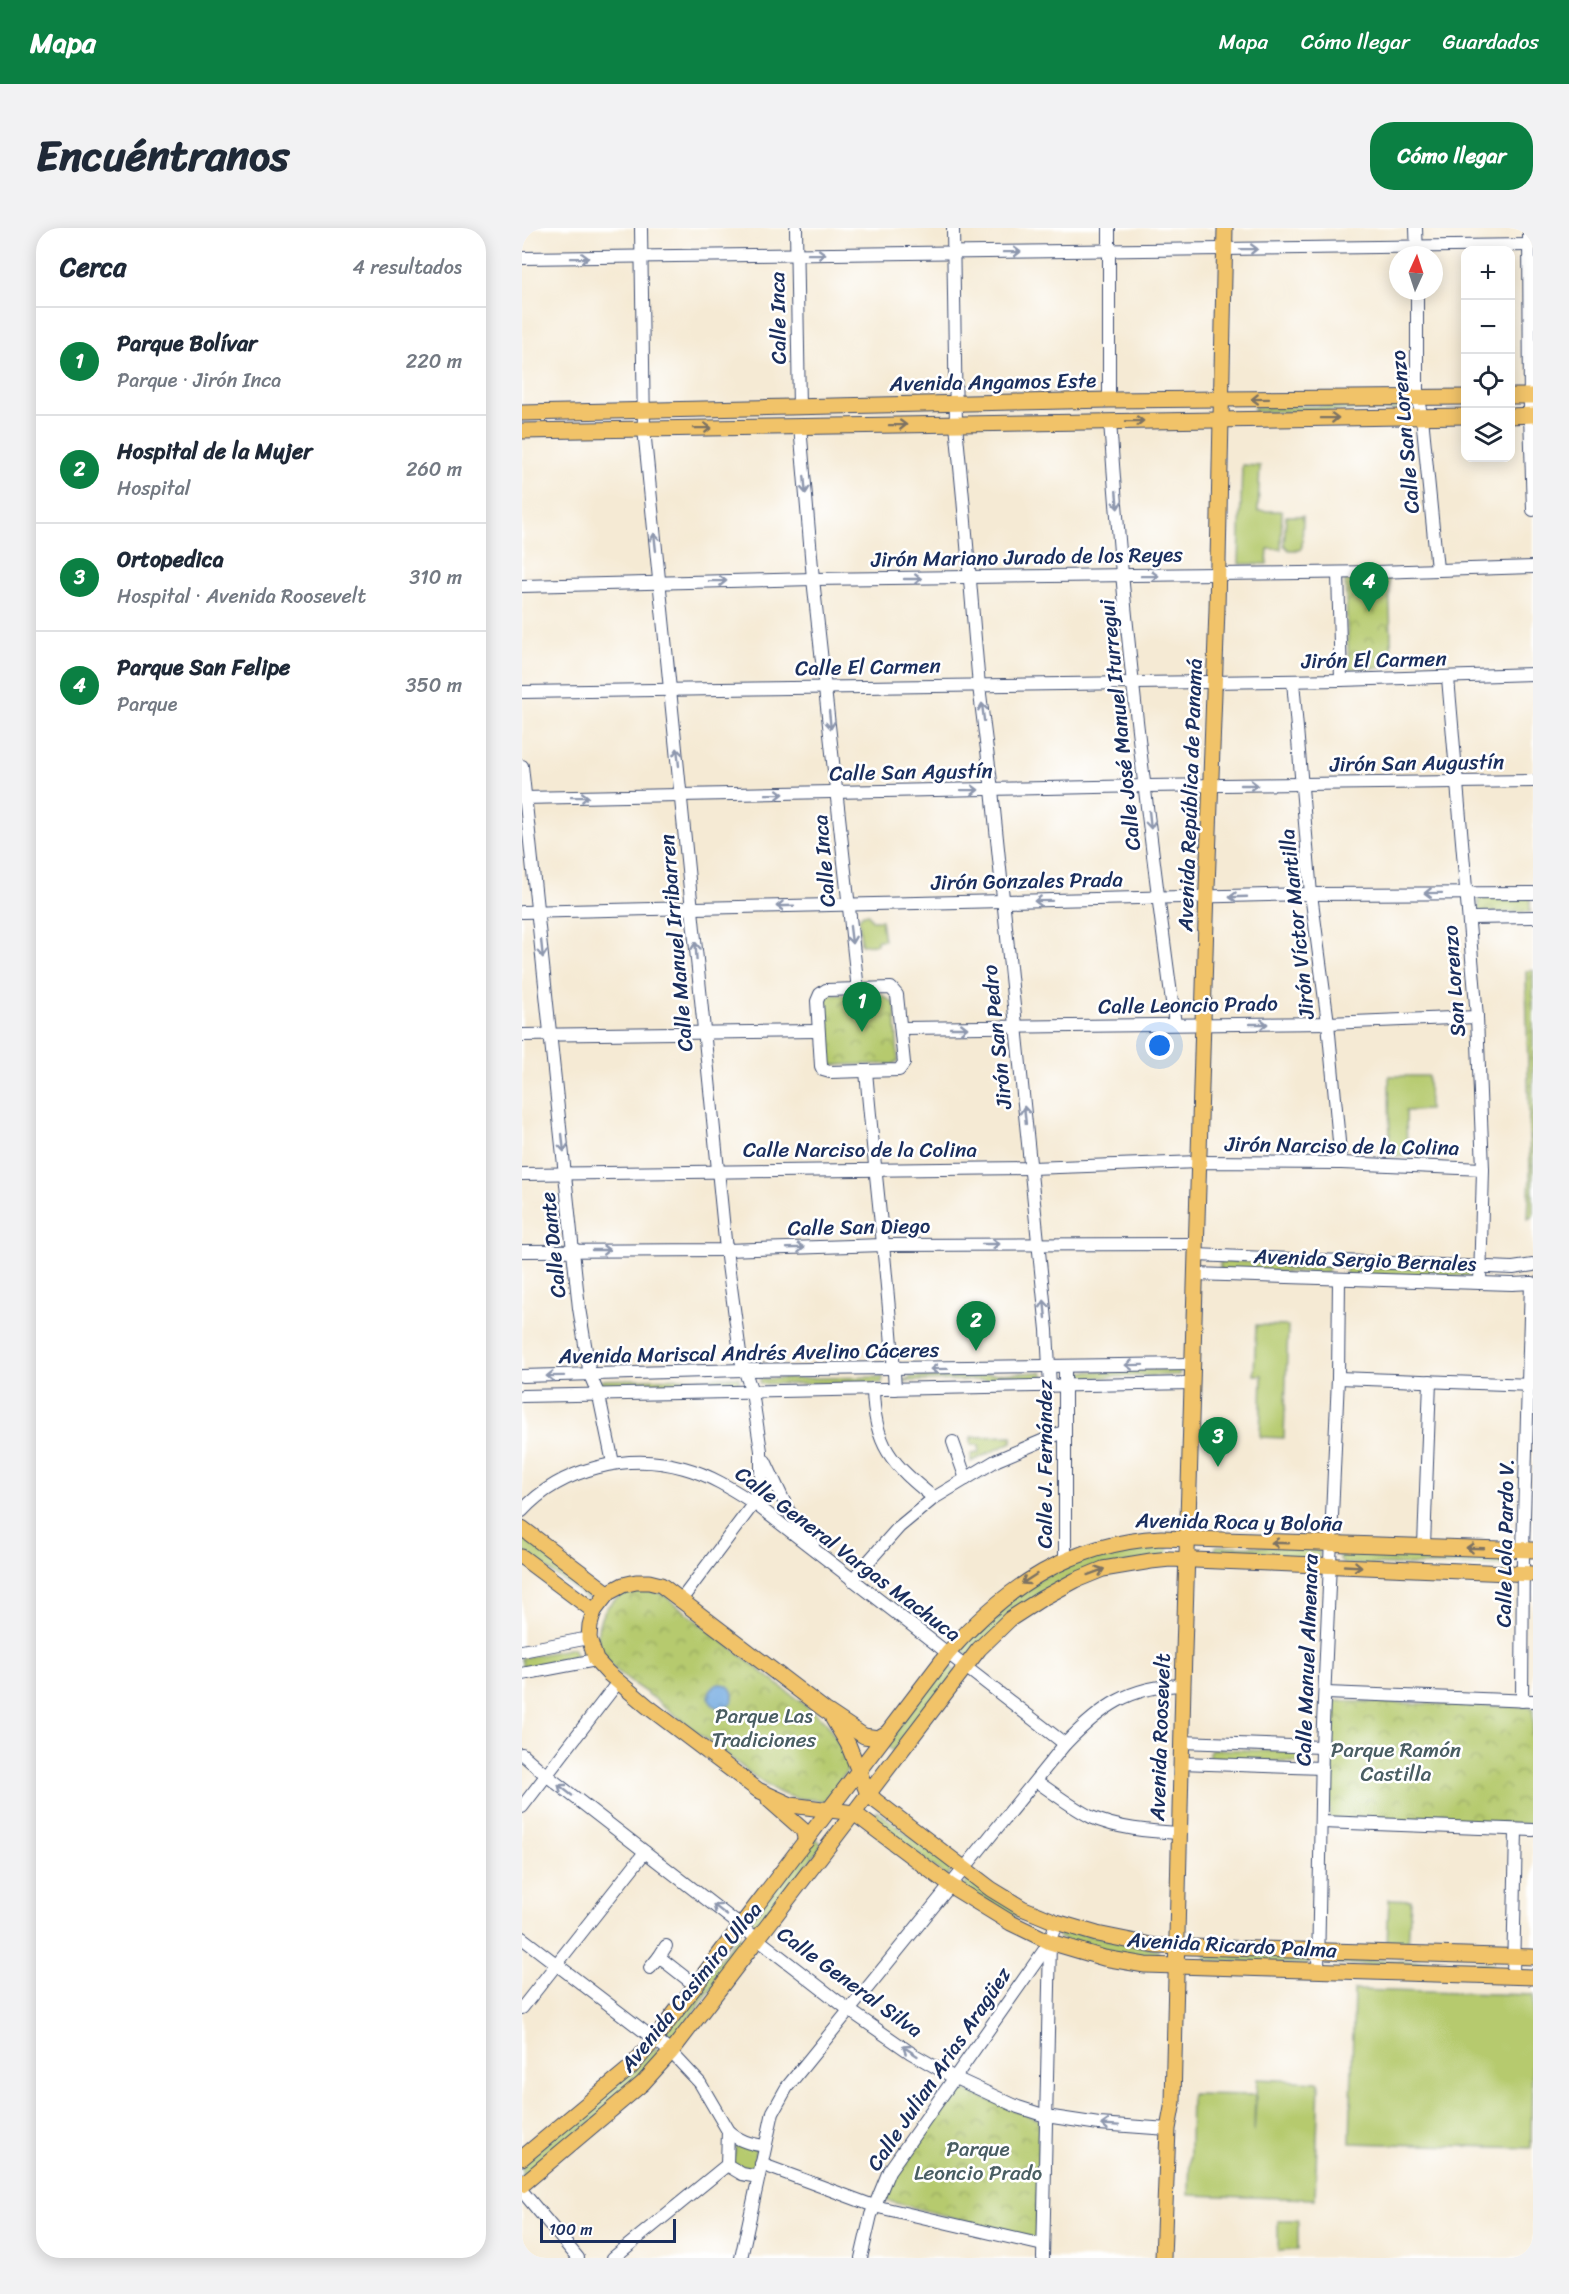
<!DOCTYPE html>
<html lang="es">
<head>
<meta charset="utf-8">
<style>
	body { margin:0; font-family:Sriracha,sans-serif; background:#f2f2f3; color:#1f2937 }
	.controls { position:absolute; right:18px; top:18px; display:grid; overflow:hidden; border-radius:12px; box-shadow:0 3px 15px #0003 }
	.controls button { width:54px; height:54px; display:grid; place-items:center; padding:0; border:0; border-bottom:2px solid #e0e1e3; background:#fff; color:#1f2937; font:30px sans-serif }
	.compass { position:absolute; left:867px; top:18px; width:54px; height:54px; border-radius:50%; background:#fff; box-shadow:0 3px 15px #0003; rotate:3deg }
	.scale { position:absolute; left:18px; bottom:15px; width:136px; box-sizing:border-box; padding-left:6px; border:3px solid #1b2f5e; border-top:0; font-size:16px; line-height:21px; white-space:nowrap; color:#1b2f5e; -webkit-text-stroke:4px #fff; paint-order:stroke }
	.you { position:absolute; left:638px; top:818px; width:21px; height:21px; margin:-15px; border:4px solid #fff; border-radius:50%; background:#1a73e8; box-shadow:0 0 0 9px #1a73e833 }
	.badge { display:grid; place-items:center; width:39px; height:39px; border-radius:50%; background:#0b8043; color:#fff; font-size:20px; font-weight:700 }
	.pin { position:absolute; translate:-50% -50px; filter:drop-shadow(0 2px 3px #0008) }
	.pin::after { content:''; position:absolute; top:32px; width:21px; height:18px; background:inherit; clip-path:polygon(0 0,100% 0,50% 100%) }
	.list { margin:0; padding:0; list-style:none }
	h2 { display:flex; justify-content:space-between; align-items:center; height:78px; margin:0; padding:0 24px; font-size:26px }
	h2 small { font-size:20px; font-weight:400; color:#747a83 }
	.list li { display:grid; grid-template-columns:39px 1fr auto; gap:18px; align-items:center; box-sizing:border-box; height:108px; padding:0 24px; border-top:2px solid #e0e1e3 }
	.list b { display:block; font-size:22px; white-space:nowrap }
	.list p { margin:0; font-size:20px; white-space:nowrap; color:#747a83 }
	.list em { font-size:20px; font-style:normal; color:#747a83 }
	.icon { flex:none; width:33px; height:33px; fill:none; stroke:currentColor; stroke-width:2; stroke-linecap:round; stroke-linejoin:round }
	.map { position:relative; flex:none; width:1011px; height:2030px; overflow:hidden; border-radius:24px }
	header { display:flex; align-items:center; gap:36px; box-sizing:border-box; height:84px; padding:0 30px; background:#0b8043; color:#fff }
	header strong { font-size:28px }
	nav { display:flex; gap:33px; margin-inline-start:auto; font-size:21px }
	.intro { display:flex; align-items:center; justify-content:space-between; box-sizing:border-box; height:144px; padding:0 36px }
	h1 { margin:0; font-size:42px }
	.button { padding:15px 27px; border-radius:24px; background:#0b8043; color:#fff; font-size:21px; font-weight:700 }
	main { display:flex; gap:36px; padding:0 36px }
	aside { flex:1; background:#fff; border-radius:24px; box-shadow:0 3px 15px #0003 }
	.map>svg:first-child { display:block }
	.green { fill:#b6ca6e; stroke:#687c66; stroke-width:1.5 }
	.park { fill:url(#park-crowns); stroke:#687c66; stroke-width:1.5 }
	.water { fill:url(#water-ripples); stroke:#456c9e; stroke-width:1.5 }
	.lines { fill:none; stroke-linecap:round; stroke-linejoin:round }
	.minor-casing { stroke:#3c4b70; stroke-width:14 }
	.major-casing { stroke:#3c4b70; stroke-width:17 }
	.minor { stroke:#fff; stroke-width:12 }
	.major { stroke:#f1c369; stroke-width:15 }
	.oneway { stroke:#8d97ae }
	.oneway2 { stroke:#7b7263 }
	.labels { text-anchor:middle; dominant-baseline:central; stroke-width:5; stroke-linejoin:round; paint-order:stroke }
	.street-label { font-size:21px; fill:#1b2f5e; stroke:#fff }
	.park-label { font-size:21px; fill:#4a5e63; stroke:#fff }
</style>
</head>
<body>
<header>
<strong>Mapa</strong>
<nav><a>Mapa</a><a>Cómo llegar</a><a>Guardados</a></nav>
</header>
<div class="intro"><h1>Encuéntranos</h1><a class="button">Cómo llegar</a></div>
<main>
<aside>
<h2>Cerca<small>4 resultados</small></h2>
<ul class="list">
<li><span class="badge">1</span><div><b>Parque Bolívar</b><p>Parque · Jirón Inca</p></div><em>220 m</em></li>
<li><span class="badge">2</span><div><b>Hospital de la Mujer</b><p>Hospital</p></div><em>260 m</em></li>
<li><span class="badge">3</span><div><b>Ortopedica</b><p>Hospital · Avenida Roosevelt</p></div><em>310 m</em></li>
<li><span class="badge">4</span><div><b>Parque San Felipe</b><p>Parque</p></div><em>350 m</em></li>
</ul>
</aside>
<div class="map">
<svg width="1011" height="2030" viewBox="0 0 1011 2030">
	<defs>
		<pattern id="park-crowns" width="20" height="18" patternUnits="userSpaceOnUse" patternTransform="scale(1.5)"><rect width="20" height="18" fill="#b6ca6e"/><path d="M2 6a3 3 0 1 1 6 0M12 15a3 3 0 1 1 6 0" fill="none" stroke="#93a45e"/></pattern>
		<pattern id="water-ripples" width="26" height="14" patternUnits="userSpaceOnUse" patternTransform="scale(1.5)"><rect width="26" height="14" fill="#6fa8df"/><path d="M2 4q2-2 4 0t4 0M15 11q2-2 4 0t4 0" fill="none" stroke="#5a89b8"/></pattern>
	</defs>
	<rect width="100%" height="100%" fill="#fff"/>
	<filter id="ink" filterUnits="userSpaceOnUse"><feTurbulence type="fractalNoise" baseFrequency=".0167" numOctaves="2"/><feDisplacementMap in="SourceGraphic" scale="12" xChannelSelector="R" yChannelSelector="G"/><feConvolveMatrix kernelMatrix="1 2 1 2 8 2 1 2 1" color-interpolation-filters="sRGB"/></filter>
	<filter id="wash" filterUnits="userSpaceOnUse"><feTurbulence type="fractalNoise" baseFrequency=".008" numOctaves="4" result="noise"/><feDisplacementMap in="SourceGraphic" scale="24" xChannelSelector="R" yChannelSelector="G"/><feGaussianBlur stdDeviation="1.35" result="paint"/><feColorMatrix in="noise" values="0 0 0 0 0 0 0 0 0 0 0 0 0 0 0 0 0 1.4 0 .05"/><feComposite in="paint" operator="in"/></filter>
	<g filter="url(#wash)">
		<rect width="100%" height="100%" fill="#f5ead4"/>
		<!-- green -->
		<g class="green">
			<polygon points="886,177 886,182 732,184 732,179"/>
			<polygon points="720,237 738,238 736,283 760,283 759,321 746,321 745,336 717,336"/>
			<polygon points="764,288 781,288 780,318 778,322 767,322 762,317"/>
			<polygon points="341,686 346,686 350,692 359,692 362,712 355,712 355,716 339,717 337,690"/>
			<polygon points="867,848 906,848 907,882 884,883 885,928 868,928"/>
			<polygon points="698,1033 807,1036 806,1045 698,1042"/>
			<polygon points="824,1036 950,1040 950,1048 824,1046"/>
			<polygon points="734,1097 766,1098 762,1210 738,1209 740,1147 732,1147"/>
			<polygon points="658,1141 657,1147 550,1150 551,1144"/>
			<polygon points="520,1144 523,1151 381,1153 389,1149"/>
			<polygon points="217,1149 217,1157 213,1158 77,1159 74,1152"/>
			<polygon points="361,1149 360,1155 238,1156 238,1151"/>
			<polygon points="490,1208 490,1214 449,1234 449,1226 457,1225 457,1217 449,1217 449,1209"/>
			<polygon points="0,1308 72,1362 65,1371 0,1322"/>
			<polygon points="646,1314 646,1328 564,1343 447,1428 436,1419 501,1359 574,1325"/>
			<polygon points="694,1318 793,1319 798,1324 797,1332 692,1327"/>
			<polygon points="819,1323 983,1326 985,1331 983,1337 976,1338 821,1336 817,1329"/>
			<polygon points="51,1420 55,1429 0,1440 0,1430"/>
			<polygon points="423,1435 435,1444 371,1523 364,1517"/>
			<polygon points="689,1521 786,1524 788,1528 784,1535 689,1530 687,1525"/>
			<polygon points="355,1583 431,1641 425,1649 349,1590"/>
			<polygon points="294,1610 300,1617 236,1701 227,1693"/>
			<polygon points="447,1651 525,1696 520,1703 441,1659"/>
			<polygon points="867,1671 889,1672 886,1717 865,1716"/>
			<polygon points="538,1701 636,1722 635,1731 575,1724 537,1710 536,1706"/>
			<polygon points="216,1707 225,1715 151,1811 142,1804"/>
			<polygon points="684,1725 787,1729 786,1737 683,1732"/>
			<polygon points="814,1731 969,1735 970,1737 969,1741 815,1736"/>
			<polygon points="832,1762 1011,1767 1009,1920 828,1915"/>
			<polygon points="133,1820 138,1824 139,1828 103,1867 0,1951 0,1936"/>
			<polygon points="735,1851 797,1854 793,1971 667,1967 669,1866 733,1867 732,1905"/>
			<polygon points="214,1917 234,1921 231,1940 210,1936"/>
			<polygon points="756,1992 776,1992 776,2022 756,2023"/>
		</g>
		<!-- park -->
		<g class="park">
			<polygon points="867,348 870,439 827,441 823,350"/>
			<polygon points="1008,666 1008,684 957,685 956,667"/>
			<polygon points="1011,742 1011,988 1006,991 1008,947 1004,743"/>
			<polygon points="359,766 373,776 376,833 371,836 307,837 304,832 300,775 306,767"/>
			<path d="M112 1362 134 1364 142 1367 304 1494 317 1516 327 1540 303 1573C291 1571 278 1572 267 1568 247 1562 229 1546 213 1533 186 1513 159 1492 133 1471 117 1459 95 1447 83 1430 65 1404 82 1369 112 1362Z"/>
			<polygon points="811,1473 1011,1479 1011,1596 807,1591"/>
			<polygon points="435,1859 517,1892 514,2011 362,1972 371,1948"/>
		</g>
		<!-- water -->
		<circle class="water" cx="199" cy="1468" r="12"/>
	</g>
	<g filter="url(#ink)">
		<g class="lines">
			<defs>
				<g id="minor">
					<polyline points="119,0 122,201 204,1022 219,1132 230,1164 239,1223 239,1249 237,1264 232,1275 159,1372"/>
					<polyline points="274,0 277,179"/>
					<polyline points="431,0 434,197 441,270 457,458 470,562 525,1102 528,1158"/>
					<polyline points="894,0 895,27"/>
					<polyline points="1007,0 1008,187 1011,282"/>
					<polyline points="0,30 1007,17"/>
					<polyline points="895,63 895,169 900,189 915,341"/>
					<polyline points="587,172 587,0"/>
					<path d="M588 193C601 395 626 596 653 796"/>
					<polyline points="278,198 291,351 336,762"/>
					<polyline points="816,345 819,452"/>
					<polyline points="0,358 291,351 854,344 1011,339"/>
					<polyline points="926,450 955,789 961,941 958,1055"/>
					<polyline points="771,453 789,666 806,795 819,935"/>
					<polyline points="0,464 819,452 1011,446"/>
					<polyline points="0,538 57,1080 68,1147 77,1168 91,1235"/>
					<polyline points="0,570 624,558 1011,553"/>
					<polyline points="0,684 789,666 1011,665"/>
					<polyline points="948,690 1011,689"/>
					<polygon points="369,760 375,767 382,835 377,842 308,844 301,842 299,838 295,773 298,766 304,762"/>
					<polyline points="379,800 806,795 955,789"/>
					<polyline points="0,807 296,803"/>
					<path d="M344 843C353 949 367 1055 373 1161"/>
					<polyline points="0,946 509,940 677,934 819,935 961,941"/>
					<polyline points="0,1023 204,1022 362,1017 674,1016"/>
					<polyline points="674,1027 991,1040 1011,1037"/>
					<polyline points="673,1046 990,1056 1011,1055"/>
					<polyline points="543,1139 543,1333"/>
					<polyline points="0,1148 222,1142 670,1136"/>
					<polyline points="816,1150 1011,1157"/>
					<path d="M351 1161C352 1218 370 1236 412 1270"/>
					<polyline points="0,1168 670,1155"/>
					<polyline points="431,1214 444,1251"/>
					<polyline points="243,1233 266,1282 291,1316"/>
					<path d="M0 1283C39 1240 107 1224 162 1240 188 1247 210 1261 232 1275L543 1516"/>
					<polyline points="902,1318 908,1153"/>
					<polyline points="330,1352 377,1299 412,1270 475,1232 541,1204"/>
					<polyline points="0,1423 67,1410"/>
					<polyline points="0,1446 74,1432"/>
					<polyline points="804,1465 1011,1473"/>
					<polyline points="1000,1473 1001,1322 1009,1055"/>
					<polyline points="659,1514 800,1519"/>
					<polyline points="0,1526 24,1547 327,1782 389,1825 431,1849 496,1879 524,1888 577,1896 646,1901"/>
					<polyline points="659,1535 800,1540"/>
					<path d="M514 1553C532 1565 549 1579 569 1589 596 1601 627 1603 657 1605"/>
					<polyline points="0,1579 96,1454"/>
					<polyline points="800,1594 1011,1602"/>
					<path d="M0 1710 149 1824 178 1855 206 1903C217 1913 228 1916 243 1918"/>
					<polyline points="137,1729 144,1718"/>
					<polyline points="128,1740 137,1729 174,1758"/>
					<polyline points="796,1743 800,1519 816,1150 817,1051"/>
					<polyline points="991,1748 994,1602"/>
					<polyline points="0,1780 123,1624"/>
					<polyline points="206,1903 205,1937 220,1946 236,1949"/>
					<polyline points="239,1936 352,1978 521,2017"/>
					<polyline points="0,1963 56,2030"/>
					<polyline points="91,2030 205,1937"/>
					<path d="M219 2030 251 1884 265 1859 543 1516C579 1479 607 1458 661 1457"/>
					<polyline points="339,2030 349,1987 367,1943 528,1714"/>
					<polyline points="521,2030 528,1714 534,1694"/>
				</g>
				<g id="major">
					<polyline points="988,168 1011,168"/>
					<polyline points="0,185 587,172 944,169"/>
					<polyline points="988,188 1011,187"/>
					<polyline points="0,203 944,188"/>
					<polyline points="0,1300 86,1365"/>
					<polyline points="0,1329 72,1383"/>
					<polyline points="311,1491 326,1516 346,1566 354,1573 469,1661 500,1680 534,1694 575,1706 634,1718 1011,1729"/>
					<polyline points="365,1505 356,1510 342,1508 303,1482 139,1357 127,1354 114,1354 101,1357 86,1365 72,1383 68,1397 67,1410 74,1432 86,1445 125,1478 236,1562 269,1577 332,1585 429,1658 489,1695 528,1714 582,1730 623,1737 1011,1749"/>
					<polyline points="247,1572 281,1602 284,1613"/>
					<path d="M0 1930 108 1840 133 1811 426 1425C484 1358 549 1315 639 1310L1011 1322"/>
					<polyline points="0,1957 121,1855 149,1824 457,1421 488,1391 519,1371 554,1352 581,1341 629,1333 648,1331 1011,1346"/>
					<polyline points="641,2030 646,1901 651,1874 661,1457 685,660 695,381 703,0"/>
				</g>
			</defs>
			<!-- minor casing -->
			<use href="#minor" class="minor-casing"/>
			<!-- major casing -->
			<use href="#major" class="major-casing"/>
			<!-- minor -->
			<use href="#minor" class="minor"/>
			<!-- major -->
			<use href="#major" class="major"/>
		</g>
		<!-- one-way arrows -->
		<defs><path id="oneway-shaft" d="M-6 0H5M1.5-3L5.5 0L1.5 3" fill="none" stroke-width="1.6" stroke-linecap="round" stroke-linejoin="round" transform="scale(1.5)"/></defs>
		<g class="oneway">
			<use href="#oneway-shaft" transform="translate(727 21) rotate(-1)"/>
			<use href="#oneway-shaft" transform="translate(490 24) rotate(-1)"/>
			<use href="#oneway-shaft" transform="translate(295 26) rotate(-1)"/>
			<use href="#oneway-shaft" transform="translate(58 30) rotate(-1)"/>
			<use href="#oneway-shaft" transform="translate(283 257) rotate(85)"/>
			<use href="#oneway-shaft" transform="translate(595 272) rotate(85)"/>
			<use href="#oneway-shaft" transform="translate(133 314) rotate(-96)"/>
			<use href="#oneway-shaft" transform="translate(628 348) rotate(-1)"/>
			<use href="#oneway-shaft" transform="translate(391 351)"/>
			<use href="#oneway-shaft" transform="translate(196 353) rotate(-1)"/>
			<use href="#oneway-shaft" transform="translate(461 484) rotate(-97)"/>
			<use href="#oneway-shaft" transform="translate(308 492) rotate(84)"/>
			<use href="#oneway-shaft" transform="translate(156 529) rotate(-96)"/>
			<use href="#oneway-shaft" transform="translate(727 557)"/>
			<use href="#oneway-shaft" transform="translate(448 562) rotate(-1)"/>
			<use href="#oneway-shaft" transform="translate(253 566) rotate(-1)"/>
			<use href="#oneway-shaft" transform="translate(58 569) rotate(-1)"/>
			<use href="#oneway-shaft" transform="translate(628 592) rotate(84)"/>
			<use href="#oneway-shaft" transform="translate(911 665) rotate(179)"/>
			<use href="#oneway-shaft" transform="translate(716 669) rotate(178)"/>
			<use href="#oneway-shaft" transform="translate(521 673) rotate(179)"/>
			<use href="#oneway-shaft" transform="translate(263 678) rotate(178)"/>
			<use href="#oneway-shaft" transform="translate(329 707) rotate(83)"/>
			<use href="#oneway-shaft" transform="translate(20 721) rotate(84)"/>
			<use href="#oneway-shaft" transform="translate(174 723) rotate(-94)"/>
			<use href="#oneway-shaft" transform="translate(737 796)"/>
			<use href="#oneway-shaft" transform="translate(437 800)"/>
			<use href="#oneway-shaft" transform="translate(503 887) rotate(-96)"/>
			<use href="#oneway-shaft" transform="translate(41 915) rotate(84)"/>
			<use href="#oneway-shaft" transform="translate(469 1016)"/>
			<use href="#oneway-shaft" transform="translate(274 1020) rotate(-2)"/>
			<use href="#oneway-shaft" transform="translate(79 1022)"/>
			<use href="#oneway-shaft" transform="translate(523 1081) rotate(-96)"/>
			<use href="#oneway-shaft" transform="translate(612 1137) rotate(179)"/>
			<use href="#oneway-shaft" transform="translate(417 1141) rotate(179)"/>
			<use href="#oneway-shaft" transform="translate(33 1148) rotate(179)"/>
			<use href="#oneway-shaft" transform="translate(43 1562) rotate(-142)"/>
			<use href="#oneway-shaft" transform="translate(198 1682) rotate(-142)"/>
			<use href="#oneway-shaft" transform="translate(388 1823) rotate(-147)"/>
			<use href="#oneway-shaft" transform="translate(588 1897) rotate(-176)"/>
		</g>
		<g class="oneway2">
			<use href="#oneway-shaft" transform="translate(738 171) rotate(179)"/>
			<use href="#oneway-shaft" transform="translate(808 190) rotate(-1)"/>
			<use href="#oneway-shaft" transform="translate(613 193) rotate(-1)"/>
			<use href="#oneway-shaft" transform="translate(376 197) rotate(-1)"/>
			<use href="#oneway-shaft" transform="translate(181 200) rotate(-1)"/>
			<use href="#oneway-shaft" transform="translate(758 1315) rotate(-178)"/>
			<use href="#oneway-shaft" transform="translate(953 1320) rotate(-178)"/>
			<use href="#oneway-shaft" transform="translate(831 1338) rotate(3)"/>
			<use href="#oneway-shaft" transform="translate(574 1344) rotate(-20)"/>
			<use href="#oneway-shaft" transform="translate(507 1351) rotate(147)"/>
		</g>
	</g>
	<g class="labels">
		<!-- street labels -->
		<g class="street-label">
			<text transform="translate(256 90) rotate(-91)">Calle Inca</text>
			<text transform="translate(471 154) rotate(-1)">Avenida Angamos Este</text>
			<text transform="translate(883 204) rotate(-95)">Calle San Lorenzo</text>
			<text transform="translate(505 329) rotate(-1)">Jirón Mariano Jurado de los Reyes</text>
			<text transform="translate(852 432) rotate(-1)">Jirón El Carmen</text>
			<text transform="translate(346 439) rotate(-1)">Calle El Carmen</text>
			<text transform="translate(598 497) rotate(-96)">Calle José Manuel Iturregui</text>
			<text transform="translate(895 535) rotate(-1)">Jirón San Augustín</text>
			<text transform="translate(389 544) rotate(-1)">Calle San Agustín</text>
			<text transform="translate(668 567) rotate(-88)">Avenida República de Panamá</text>
			<text transform="translate(302 633) rotate(-95)">Calle Inca</text>
			<text transform="translate(505 653) rotate(-1)">Jirón Gonzales Prada</text>
			<text transform="translate(775 696) rotate(-96)">Jirón Víctor Mantilla</text>
			<text transform="translate(154 715) rotate(-95)">Calle Manuel Irribarren</text>
			<text transform="translate(932 753) rotate(-94)">San Lorenzo</text>
			<text transform="translate(666 777) rotate(-1)">Calle Leoncio Prado</text>
			<text transform="translate(475 809) rotate(-96)">Jirón San Pedro</text>
			<text transform="translate(820 918) rotate(1)">Jirón Narciso de la Colina</text>
			<text x="338" y="922">Calle Narciso de la Colina</text>
			<text transform="translate(337 999) rotate(-1)">Calle San Diego</text>
			<text transform="translate(31 1017) rotate(-96)">Calle Dante</text>
			<text transform="translate(843 1032) rotate(2)">Avenida Sergio Bernales</text>
			<text transform="translate(227 1125) rotate(-1)">Avenida Mariscal Andrés Avelino Cáceres</text>
			<text transform="translate(523 1236) rotate(-90)">Calle J. Fernández</text>
			<text transform="translate(717 1294) rotate(1)">Avenida Roca y Boloña</text>
			<text transform="translate(983 1315) rotate(-89)">Calle Lola Pardo V.</text>
			<text transform="translate(326 1326) rotate(37)">Calle General Vargas Machuca</text>
			<text transform="translate(785 1432) rotate(-88)">Calle Manuel Almenara</text>
			<text transform="translate(638 1509) rotate(-88)">Avenida Roosevelt</text>
			<text transform="translate(710 1717) rotate(3)">Avenida Ricardo Palma</text>
			<text transform="translate(328 1754) rotate(36)">Calle General Silva</text>
			<text transform="translate(169 1759) rotate(-51)">Avenida Casimiro Ulloa</text>
			<text transform="translate(417 1841) rotate(-56)">Calle Julian Arias Aragüez</text>
		</g>
		<!-- park labels -->
		<g class="park-label">
			<text x="242" y="1488">Parque Las<tspan x="242" dy="24">Tradiciones</tspan></text>
			<text x="874" y="1522">Parque Ramón<tspan x="874" dy="24">Castilla</tspan></text>
			<text x="456" y="1921">Parque<tspan x="456" dy="24">Leoncio Prado</tspan></text>
		</g>
	</g>
</svg>
<div class="controls">
<button>+</button>
<button>−</button>
<button><svg class="icon" aria-label="locate" viewBox="0 0 24 24"><circle cx="12" cy="12" r="6"/><path d="M12 2v4M12 18v4M2 12h4M18 12h4"/></svg></button>
<button><svg class="icon" aria-label="layers" viewBox="0 0 24 24"><path d="M12 4l9 5-9 5-9-5zM3 14l9 5 9-5"/></svg></button>
</div>
<svg class="compass" viewBox="-18 -18 36 36"><path d="M0-13l5 13h-10z" fill="#e53935"/><path d="M0 13l5-13h-10z" fill="#747a83"/></svg>
<div class="scale">100 m</div>
<div class="you"></div>
<div class="pin badge" style="left:340px;top:804px">1</div>
<div class="pin badge" style="left:454px;top:1123px">2</div>
<div class="pin badge" style="left:696px;top:1239px">3</div>
<div class="pin badge" style="left:847px;top:384px">4</div>
</div>
</main>
</body>
</html>
